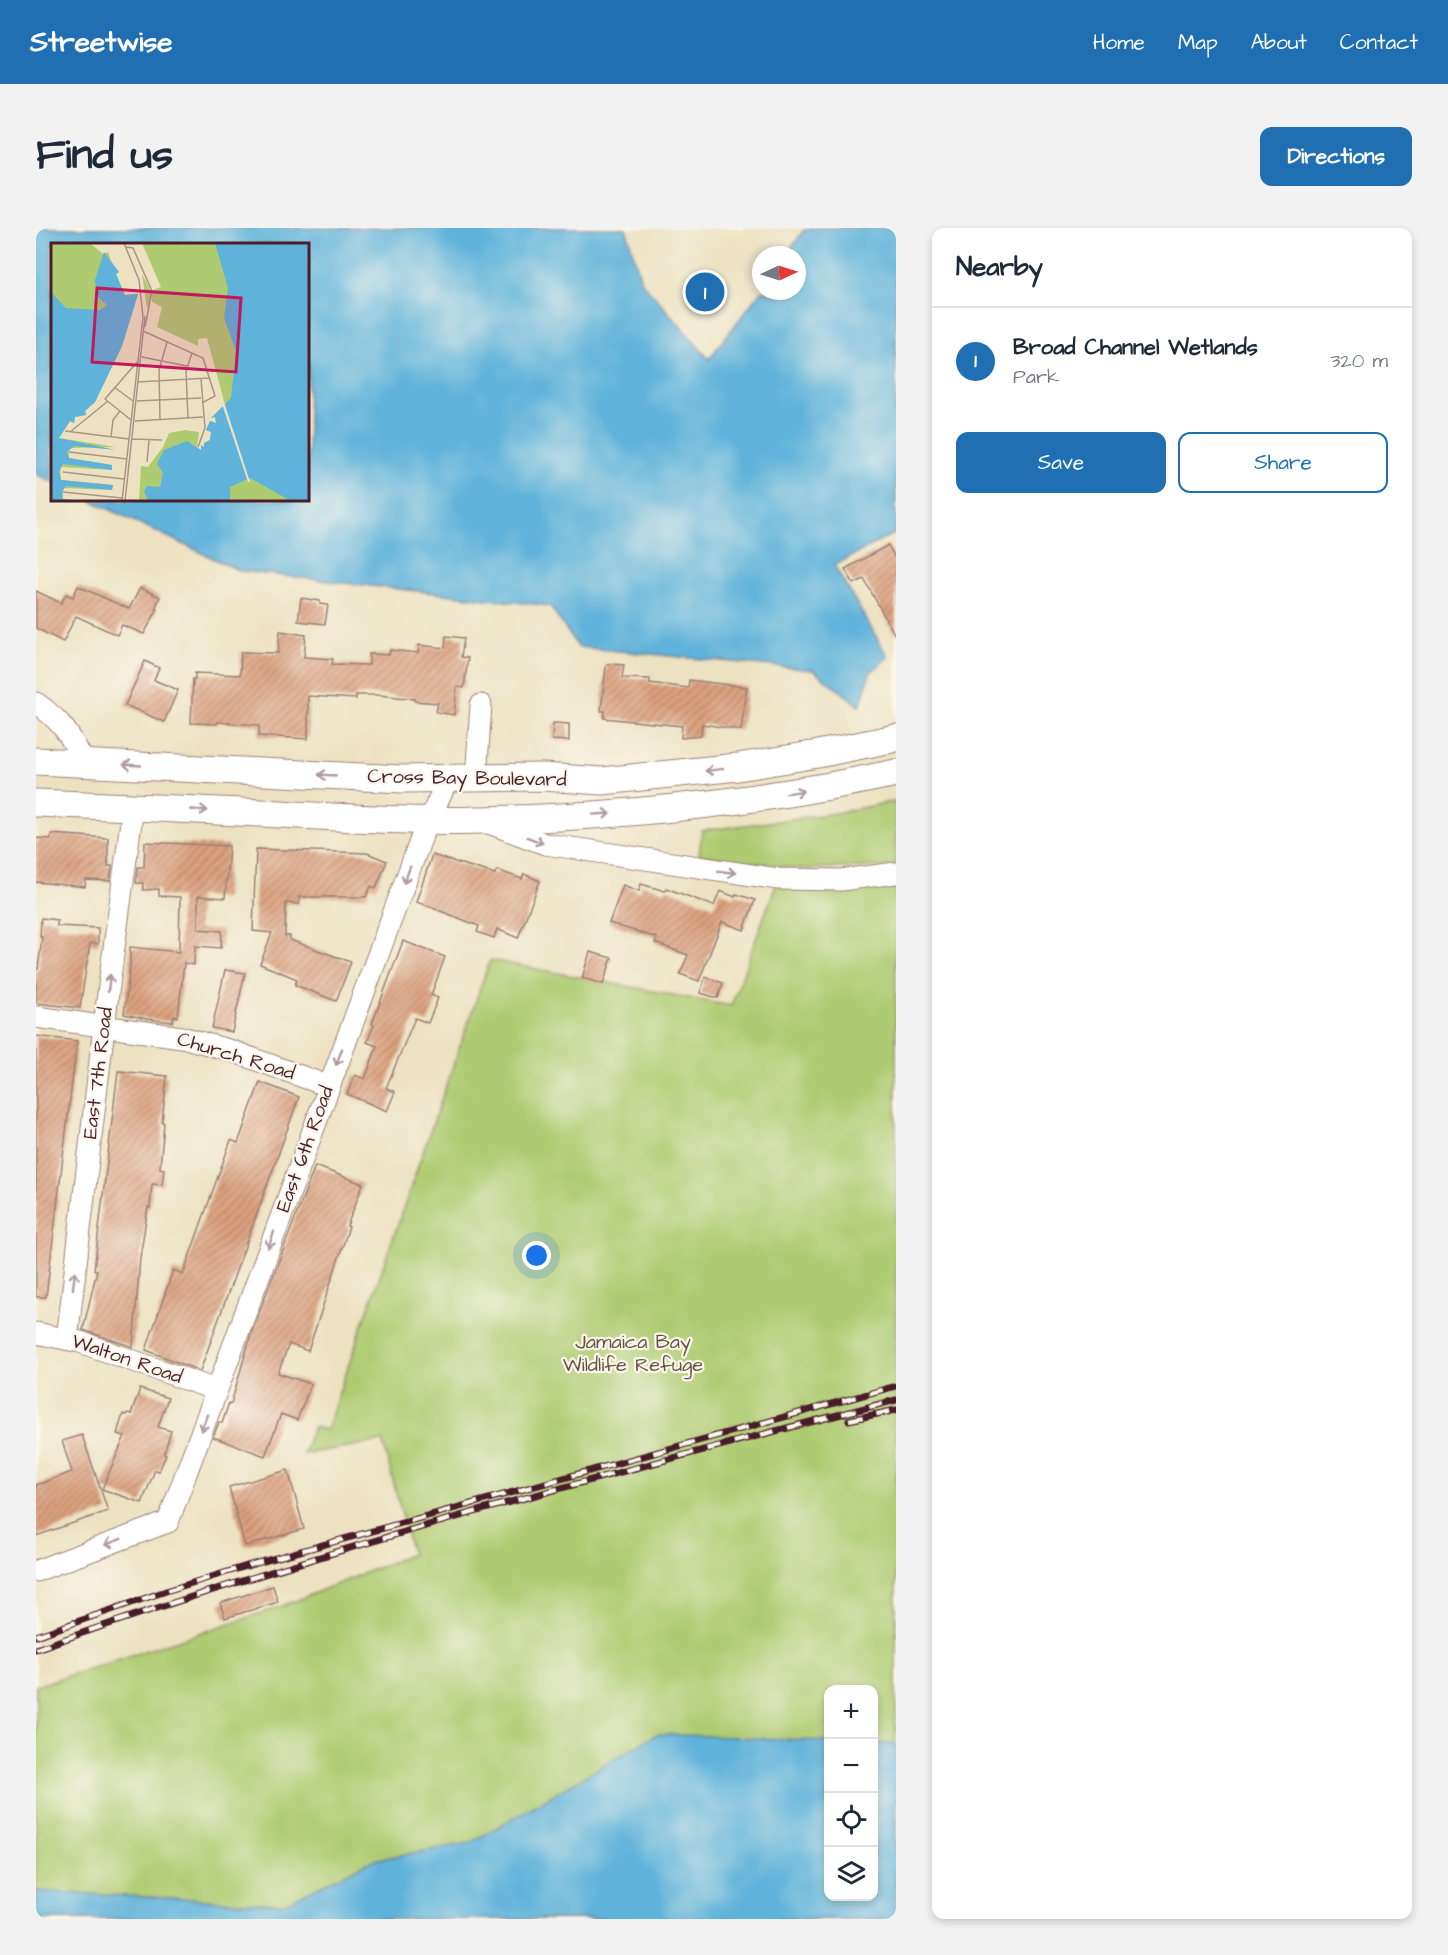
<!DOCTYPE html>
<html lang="en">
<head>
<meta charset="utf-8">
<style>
	body { margin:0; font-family:"Architects Daughter",sans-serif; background:#f2f2f3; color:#1f2937 }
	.controls { position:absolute; right:18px; bottom:18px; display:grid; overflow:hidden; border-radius:12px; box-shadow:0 3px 9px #0003 }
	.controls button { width:54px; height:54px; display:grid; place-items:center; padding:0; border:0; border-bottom:2px solid #e0e1e3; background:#fff; color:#1f2937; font:30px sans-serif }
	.compass { position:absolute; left:716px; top:18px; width:54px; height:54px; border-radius:50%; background:#fff; box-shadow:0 3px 9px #0003; rotate:86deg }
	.you { position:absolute; left:501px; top:1028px; width:21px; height:21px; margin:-15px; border:4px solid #fff; border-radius:50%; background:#1a73e8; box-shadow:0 0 0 9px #1a73e833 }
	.badge { display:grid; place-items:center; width:39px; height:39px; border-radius:50%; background:#1f6fb2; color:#fff; font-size:20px; font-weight:700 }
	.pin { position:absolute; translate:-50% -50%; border:3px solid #fff; box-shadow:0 2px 6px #0006 }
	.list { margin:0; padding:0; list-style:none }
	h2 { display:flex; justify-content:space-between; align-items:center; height:78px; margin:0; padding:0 24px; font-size:26px }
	h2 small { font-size:20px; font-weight:400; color:#747a83 }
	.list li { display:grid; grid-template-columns:39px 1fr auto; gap:18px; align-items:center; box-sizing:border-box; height:108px; padding:0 24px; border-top:2px solid #e0e1e3 }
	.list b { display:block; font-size:22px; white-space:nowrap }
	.list p { margin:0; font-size:20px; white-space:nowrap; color:#747a83 }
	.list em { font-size:20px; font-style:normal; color:#747a83 }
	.actions { display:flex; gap:12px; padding:18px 24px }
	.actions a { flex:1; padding:14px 0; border:2px solid #1f6fb2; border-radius:12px; text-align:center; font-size:21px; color:#1f6fb2 }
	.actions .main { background:#1f6fb2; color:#fff }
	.icon { flex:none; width:33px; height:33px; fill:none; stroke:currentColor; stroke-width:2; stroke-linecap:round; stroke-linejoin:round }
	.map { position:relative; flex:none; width:860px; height:1691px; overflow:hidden; border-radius:12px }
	header { display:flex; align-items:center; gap:36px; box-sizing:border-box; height:84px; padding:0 30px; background:#1f6fb2; color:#fff }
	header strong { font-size:28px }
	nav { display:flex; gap:33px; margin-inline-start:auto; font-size:21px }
	.intro { display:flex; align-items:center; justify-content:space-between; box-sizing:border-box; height:144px; padding:0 36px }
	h1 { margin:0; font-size:42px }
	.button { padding:15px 27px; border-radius:12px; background:#1f6fb2; color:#fff; font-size:21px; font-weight:700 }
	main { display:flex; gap:36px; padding:0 36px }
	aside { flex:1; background:#fff; border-radius:12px; box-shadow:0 3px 9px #0003 }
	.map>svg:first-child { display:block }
	.green { fill:#aecb71; stroke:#7c754e; stroke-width:1.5; fill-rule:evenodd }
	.water { fill:#5fb2da; stroke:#546882; stroke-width:1.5 }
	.building { fill:url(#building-hatch) }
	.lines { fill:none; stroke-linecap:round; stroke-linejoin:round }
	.minor-casing { stroke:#9b8076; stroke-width:23 }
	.major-casing { stroke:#9b8076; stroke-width:29 }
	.minor { stroke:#fff; stroke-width:21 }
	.major { stroke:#fff; stroke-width:27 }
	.rail-casing { stroke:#4a1f2b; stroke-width:7 }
	.rail { stroke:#fbf7ec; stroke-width:4.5; stroke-dasharray:14; stroke-linecap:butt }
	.oneway { stroke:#ae9aa0 }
	.labels { text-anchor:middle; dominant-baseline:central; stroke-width:4.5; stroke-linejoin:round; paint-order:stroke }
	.street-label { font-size:20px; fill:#4a1f2b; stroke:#fbf7ec }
	.park-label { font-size:20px; fill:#685340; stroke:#fbf7ec }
	.inset-road { fill:none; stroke:#ab9485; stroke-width:1.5 }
	.view { fill:#c2185b; fill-opacity:0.15; stroke:#c2185b; stroke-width:3 }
	.inset-edge { fill:none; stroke:#4a1f2b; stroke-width:3 }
</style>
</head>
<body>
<header>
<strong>Streetwise</strong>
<nav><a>Home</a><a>Map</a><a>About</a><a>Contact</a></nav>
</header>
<div class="intro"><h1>Find us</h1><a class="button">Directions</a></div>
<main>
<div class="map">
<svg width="860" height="1691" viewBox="0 0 860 1691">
	<defs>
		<pattern id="building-hatch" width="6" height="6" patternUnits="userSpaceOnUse" patternTransform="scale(1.5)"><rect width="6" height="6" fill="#dca17f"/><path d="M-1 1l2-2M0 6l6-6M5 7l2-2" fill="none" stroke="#b48368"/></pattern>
	</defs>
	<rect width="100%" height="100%" fill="#fbf7ec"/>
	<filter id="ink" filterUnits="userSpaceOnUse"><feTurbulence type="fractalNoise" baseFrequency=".0167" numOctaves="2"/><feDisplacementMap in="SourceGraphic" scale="12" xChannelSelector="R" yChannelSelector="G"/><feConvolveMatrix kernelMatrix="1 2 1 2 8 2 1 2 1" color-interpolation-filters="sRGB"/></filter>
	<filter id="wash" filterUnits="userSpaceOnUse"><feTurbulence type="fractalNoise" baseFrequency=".008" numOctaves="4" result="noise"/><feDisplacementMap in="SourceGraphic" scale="24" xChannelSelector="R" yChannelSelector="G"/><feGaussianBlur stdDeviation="1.35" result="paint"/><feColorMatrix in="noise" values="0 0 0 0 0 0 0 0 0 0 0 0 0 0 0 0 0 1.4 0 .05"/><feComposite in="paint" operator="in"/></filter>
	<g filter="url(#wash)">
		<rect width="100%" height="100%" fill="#ece2c1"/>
		<!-- green -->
		<g class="green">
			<polygon points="860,573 860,637 857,638 766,641 663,627 666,603 799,585"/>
			<path d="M860 645V1691H0V1458L244 1379 376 1326 347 1213 267 1226 277 1199 290 1202 454 732 695 778 742 651ZM792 1462H838V1668H792Z"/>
		</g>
		<!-- water -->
		<g class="water">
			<polygon points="0,0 590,0 605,53 673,131 725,63 761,63 761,27 750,27 768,2 782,0 860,0 860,305 798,337 852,429 834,445 824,478 777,442 542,419 514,378 204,343 54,272 272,272 272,16 16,16 16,254 0,246"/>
			<polygon points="621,1506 792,1513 792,1668 838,1668 838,1515 860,1516 860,1691 0,1691 0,1663 247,1676 337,1632 434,1615"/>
		</g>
		<g id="blocks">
			<!-- building -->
			<g class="building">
				<polygon points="852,317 860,332 860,409 828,351 818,356 809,341"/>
				<polygon points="42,358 93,381 104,360 124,369 119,381 121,382 108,406 86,397 81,407 40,388 27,414 0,400 0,363 25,375 30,366 37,369"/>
				<polygon points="265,370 284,373 284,376 292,377 289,396 262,393"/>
				<polygon points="244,403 270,407 268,429 297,431 296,436 333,437 333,426 353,427 354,422 382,425 383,417 409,420 410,408 428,410 425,429 432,430 428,460 421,459 418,487 400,484 402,475 379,473 379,471 343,467 320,467 320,471 272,468 272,511 223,508 223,497 181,494 181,496 155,495 157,451 159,451 159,445 204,447 205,424 242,425"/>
				<polygon points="109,433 123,440 118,452 142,462 128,494 89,477"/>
				<polygon points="573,436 588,437 586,450 614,451 614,455 652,460 653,452 711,459 705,502 666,496 665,508 645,510 646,498 568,490 569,483 565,483 570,438"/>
				<polygon points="517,495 533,496 533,513 516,512"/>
				<polygon points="15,606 72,610 72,638 76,638 74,653 50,652 49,659 0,654 0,610 15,611"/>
				<polygon points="109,614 193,618 189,670 162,668 162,701 186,703 185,720 159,718 158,737 148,735 142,789 138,788 137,794 111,791 88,786 94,738 94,719 143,724 144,669 123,668 123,661 107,662 107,655 100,655 102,639 108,639"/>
				<polygon points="220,621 331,625 351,633 340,660 335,658 330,669 263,669 263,676 250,675 249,708 254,708 254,712 315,734 300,773 259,757 261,751 224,736 236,705 217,703"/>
				<polygon points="396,627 459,646 461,642 486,651 488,646 504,653 482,710 461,701 458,710 441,704 443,698 399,681 400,680 380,674"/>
				<polygon points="605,656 629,663 630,660 678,678 684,663 699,669 700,666 719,672 708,702 686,694 663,753 644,746 652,727 619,715 621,710 573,695 587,657 603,663"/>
				<polygon points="5,690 21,692 21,698 62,700 62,716 54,715 44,780 0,775 0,741 2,741 6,709 4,709"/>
				<polygon points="367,713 409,729 395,767 402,770 392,795 379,790 350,860 359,864 351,883 311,866 319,847 329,851 341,818 331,814 338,797 336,796"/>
				<polygon points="554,724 576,730 567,756 546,750"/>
				<polygon points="189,742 209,745 196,804 176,800"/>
				<polygon points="669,749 687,755 682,770 664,765"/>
				<polygon points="0,808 41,813 10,1069 0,1069"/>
				<polygon points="82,843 131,848 126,894 128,895 124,940 128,941 126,957 116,956 114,980 112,979 104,1030 97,1119 47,1102 61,1042 58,1042"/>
				<polygon points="224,854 263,869 164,1143 110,1122 137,1042 147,1046 195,912 202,915"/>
				<polygon points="279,938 327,956 311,998 313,999 272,1123 253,1116 242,1145 275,1156 261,1192 245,1186 229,1228 177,1209 183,1194 186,1195 193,1175 195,1176 215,1106"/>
				<polygon points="104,1161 132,1170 122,1199 135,1203 128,1226 130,1227 123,1243 119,1242 106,1275 66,1261 89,1208 81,1206 87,1186 90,1187 91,1185 95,1186"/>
				<polygon points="46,1207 72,1283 0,1308 0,1257 36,1244 26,1213"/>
				<polygon points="252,1242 268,1301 209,1318 193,1259"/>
				<polygon points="237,1358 242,1374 189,1390 184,1375"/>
			</g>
		</g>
	</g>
	<g filter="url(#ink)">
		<use href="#blocks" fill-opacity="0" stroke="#9b8076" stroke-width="1.5"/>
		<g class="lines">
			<defs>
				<g id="minor">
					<path d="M0 475C25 492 35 508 48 535"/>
					<polyline points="440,551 445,477"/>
					<polyline points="450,594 509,616 742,651 805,652 860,645"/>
					<polyline points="0,789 146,809 196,823 292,858"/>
					<polyline points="0,1105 44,1114 180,1162"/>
					<polyline points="31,1111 73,757 97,579"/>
					<polyline points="0,1343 132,1294 386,608 412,551"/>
				</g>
				<g id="major">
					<polyline points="0,533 367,551 507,549 566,553 702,539 782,526 860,510"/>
					<path d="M0 575C82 578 163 582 245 586 312 590 378 594 445 592 584 589 724 574 860 545"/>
				</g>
			</defs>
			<!-- minor casing -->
			<use href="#minor" class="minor-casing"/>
			<!-- major casing -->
			<use href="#major" class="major-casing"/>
			<!-- minor -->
			<use href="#minor" class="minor"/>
			<!-- major -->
			<use href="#major" class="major"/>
			<defs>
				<g id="rail">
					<polyline points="813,1192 860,1182"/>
					<polyline points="0,1408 130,1363 214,1337 860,1158"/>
					<path d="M0 1421C282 1322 571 1246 860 1172"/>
				</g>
			</defs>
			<!-- rail casing -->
			<use href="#rail" class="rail-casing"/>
			<!-- rail -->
			<use href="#rail" class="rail"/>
		</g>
		<!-- one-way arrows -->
		<defs><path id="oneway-shaft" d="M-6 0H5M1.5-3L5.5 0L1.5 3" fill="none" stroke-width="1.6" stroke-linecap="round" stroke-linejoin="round" transform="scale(1.5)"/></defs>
		<g class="oneway">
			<use href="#oneway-shaft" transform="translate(96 537) rotate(-177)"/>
			<use href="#oneway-shaft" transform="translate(678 542) rotate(173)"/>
			<use href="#oneway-shaft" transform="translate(291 547) rotate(-177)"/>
			<use href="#oneway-shaft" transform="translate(759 564) rotate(-9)"/>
			<use href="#oneway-shaft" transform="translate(163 582) rotate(3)"/>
			<use href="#oneway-shaft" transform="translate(566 586) rotate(-4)"/>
			<use href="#oneway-shaft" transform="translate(499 612) rotate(20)"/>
			<use href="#oneway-shaft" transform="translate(691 644) rotate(8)"/>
			<use href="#oneway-shaft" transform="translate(371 647) rotate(111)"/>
			<use href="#oneway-shaft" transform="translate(73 755) rotate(-83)"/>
			<use href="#oneway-shaft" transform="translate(303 829) rotate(110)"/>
			<use href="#oneway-shaft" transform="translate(235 1012) rotate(110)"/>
			<use href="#oneway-shaft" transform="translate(38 1052) rotate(-83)"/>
			<use href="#oneway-shaft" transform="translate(168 1195) rotate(110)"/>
			<use href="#oneway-shaft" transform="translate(77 1314) rotate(159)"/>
		</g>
	</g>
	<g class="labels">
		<!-- street labels -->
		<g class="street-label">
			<text transform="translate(431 550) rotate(1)">Cross Bay Boulevard</text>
			<text transform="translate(200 828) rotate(17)">Church Road</text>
			<text transform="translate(62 845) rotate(-83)">East 7th Road</text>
			<text transform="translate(269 921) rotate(-70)">East 6th Road</text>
			<text transform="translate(91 1131) rotate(19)">Walton Road</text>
		</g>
		<!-- park labels -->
		<g class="park-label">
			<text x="597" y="1114">Jamaica Bay<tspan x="597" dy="23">Wildlife Refuge</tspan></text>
		</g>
	</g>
	<!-- overview -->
	<g transform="translate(15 15)">
		<rect width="258" height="258" fill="#ece2c1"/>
		<path d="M134 187 148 189 146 204 136 198 112 230 109 244 95 254 97 258H88L90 223 97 224 112 204 118 190Z" fill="#aecb71"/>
		<path d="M0 0H39L52 11 57 9 62 24 68 29 65 31 74 52 87 51 71 103 44 159 34 168 35 172 24 174 23 180 19 178 8 195 65 204 18 205V215L61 222V227L9 224 10 237 62 242 61 247 12 245V256L29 258H0ZM91 0H258V258H97L93 248 96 243 109 244 112 230 106 221 113 207 136 198 150 207V202L153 204V200L159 197 160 189 155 187 159 178 165 180 164 174 160 175 174 162 156 95 147 96V103L106 84 111 64 101 59V52L96 66 91 31 100 48 110 44Z" fill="#aecb71"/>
		<path d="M164 0H258V258H240L199 235 179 244V258H97L93 248 96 243 109 244 112 230 106 221 113 207 136 198 150 207V202L153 204V200L159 197 160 189 155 187 159 178 165 180 164 174 160 175 180 155 185 108 173 75 177 45ZM53 9 68 29 65 31 74 52 87 51 71 103 44 159 34 168 35 172 24 174 23 180 19 178 8 195 65 207 23 203 16 209 18 215 61 222V227L12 221 8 229 10 237 62 242 61 247 15 243 11 249 12 256 29 258H0V49L15 65 49 67 56 62 46 53 44 37Z" fill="#5fb2da"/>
		<path d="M173 159 199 239H197L171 161Z" fill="#ece2c1"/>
		<path class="inset-road" d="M75 4 82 5 101 48 94 84M92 88 152 115 164 153 151 160M91 114 136 123M86 139 158 135M63 144 82 158M86 158 150 155M137 175 135 128 141 110M80 177 54 156 87 118M109 177 108 127 116 99M84 178 152 174M14 188 78 196M19 189 57 158M60 194 62 177 69 168M81 196 111 197M147 204 154 185 150 136M18 209 76 216M96 219 98 197M12 229 73 236M12 249 71 255M71 258 92 74 88 37 73 0M74 258 94 73"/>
		<path class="view" d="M46 45 190 55 185 129 41 119Z"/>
		<rect width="258" height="258" class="inset-edge"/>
	</g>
</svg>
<div class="controls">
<button>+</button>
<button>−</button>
<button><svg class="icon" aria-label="locate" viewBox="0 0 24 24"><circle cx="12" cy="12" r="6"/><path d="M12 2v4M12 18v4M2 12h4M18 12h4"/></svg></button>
<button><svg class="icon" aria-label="layers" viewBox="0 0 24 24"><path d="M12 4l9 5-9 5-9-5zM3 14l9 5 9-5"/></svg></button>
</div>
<svg class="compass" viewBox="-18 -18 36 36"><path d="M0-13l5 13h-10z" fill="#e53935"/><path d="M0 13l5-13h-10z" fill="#747a83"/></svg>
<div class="you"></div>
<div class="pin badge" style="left:669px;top:64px">1</div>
</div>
<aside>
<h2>Nearby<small></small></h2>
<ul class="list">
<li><span class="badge">1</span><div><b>Broad Channel Wetlands</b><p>Park</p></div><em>320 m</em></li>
</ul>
<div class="actions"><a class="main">Save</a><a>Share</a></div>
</aside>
</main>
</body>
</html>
